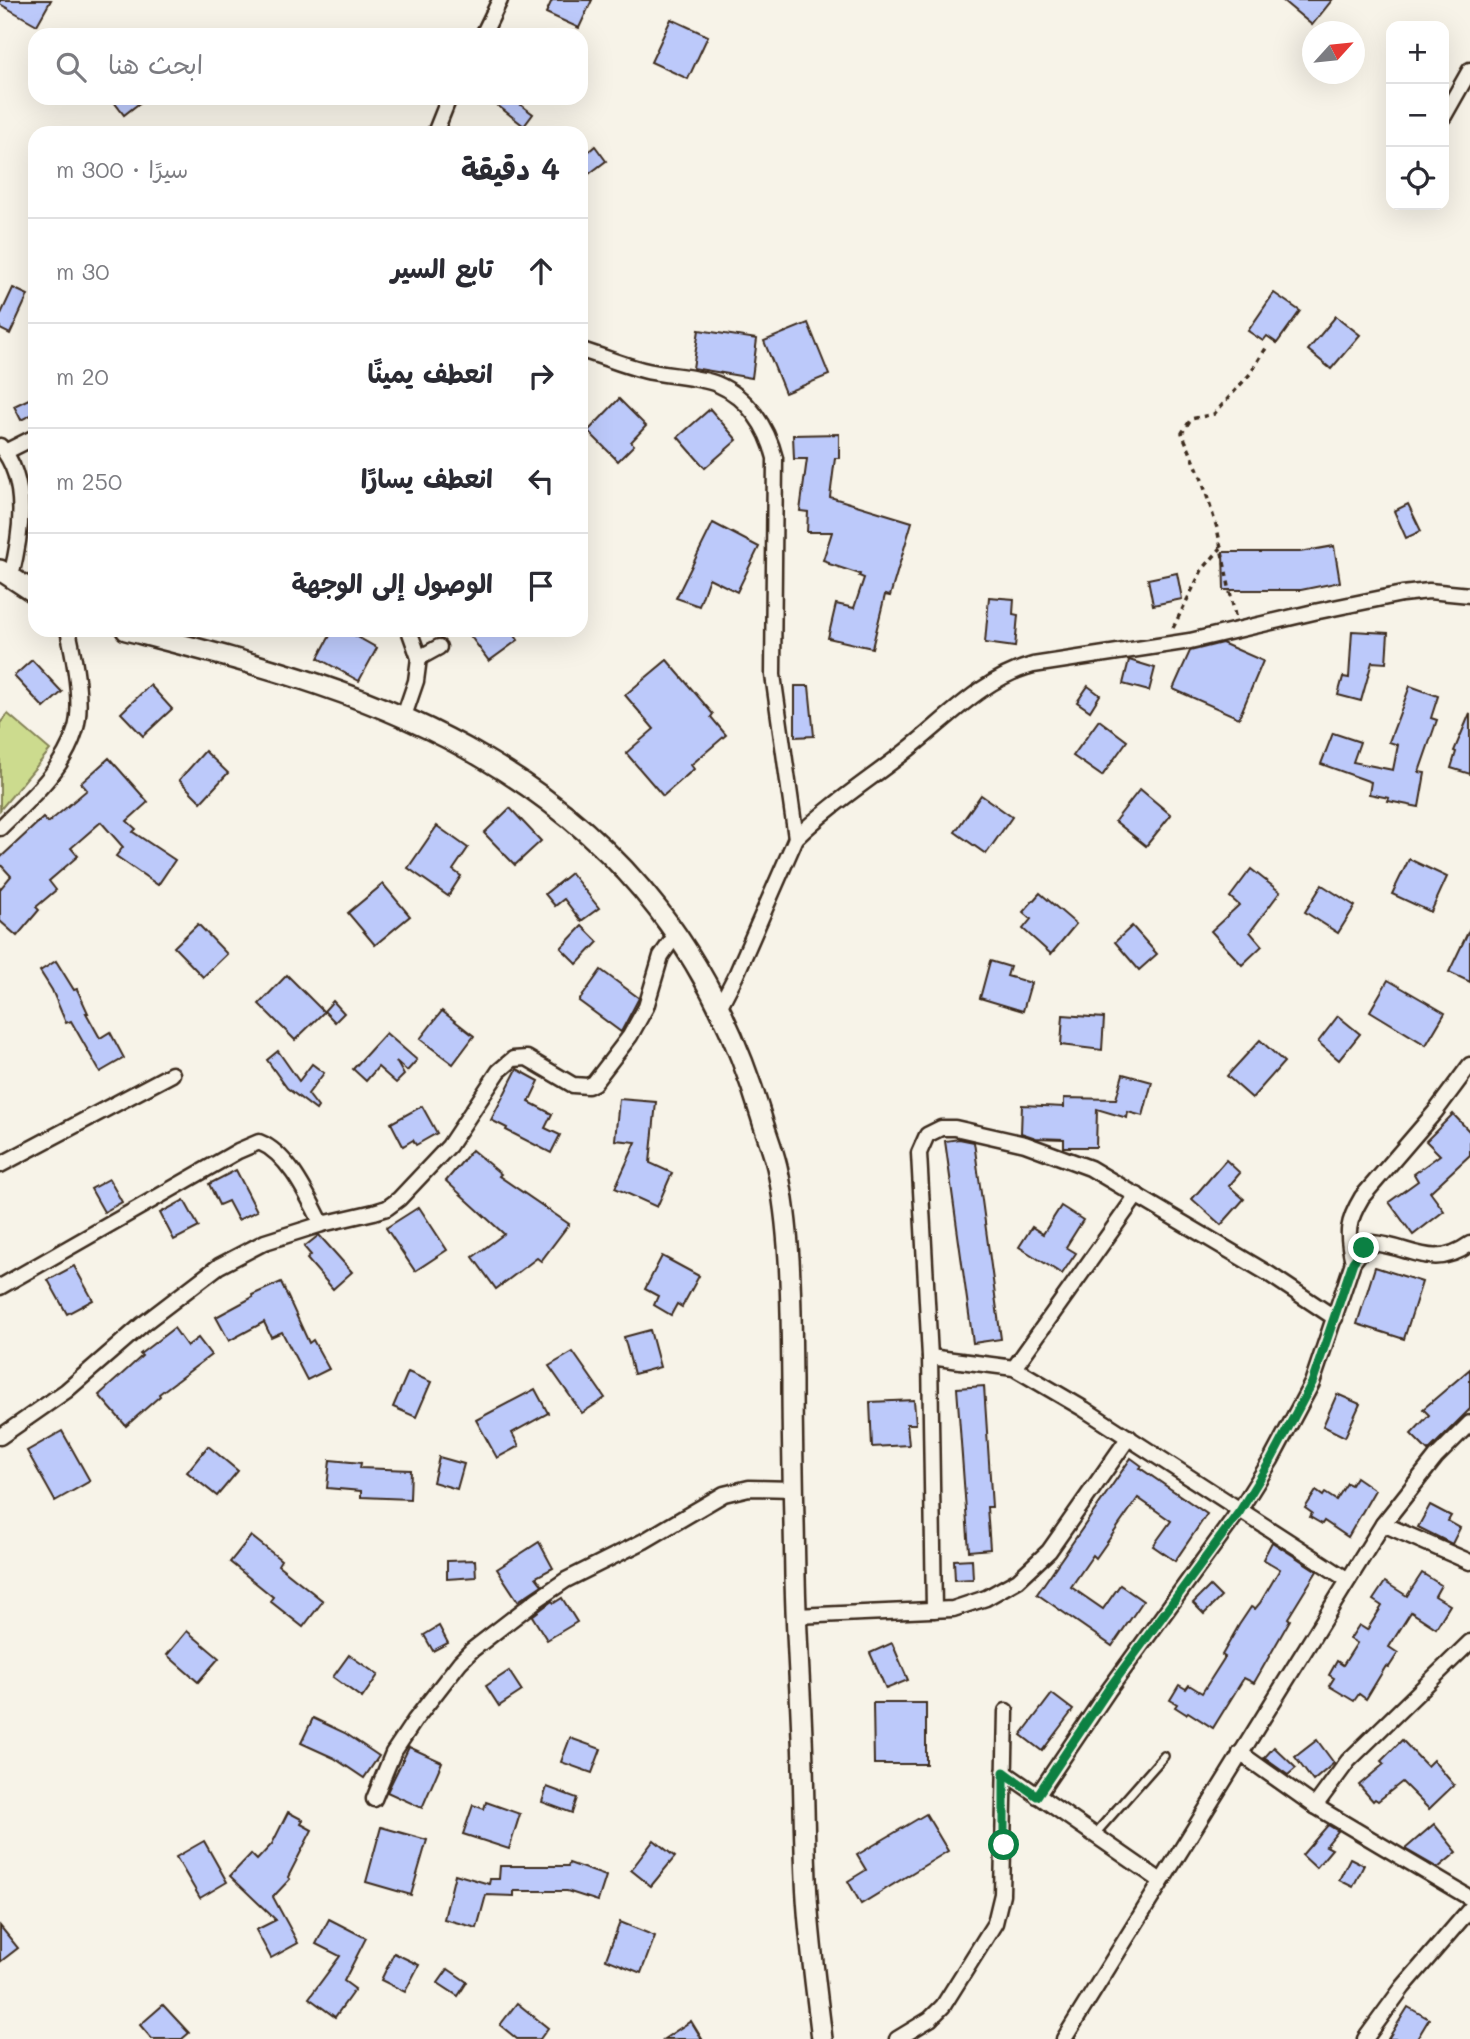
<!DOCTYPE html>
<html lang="ar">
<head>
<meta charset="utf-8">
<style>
	body { margin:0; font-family:Mali,"Playpen Sans Arabic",sans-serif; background:#f7f7f7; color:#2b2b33; direction:rtl }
	.controls { position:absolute; right:21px; top:21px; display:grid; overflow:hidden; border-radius:14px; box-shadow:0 7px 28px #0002 }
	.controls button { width:63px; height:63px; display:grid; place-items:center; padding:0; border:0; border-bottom:2px solid #e1e1e2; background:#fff; color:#2b2b33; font:35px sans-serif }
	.compass { position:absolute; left:1302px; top:21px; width:63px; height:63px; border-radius:50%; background:#fff; box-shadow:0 7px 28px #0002; rotate:63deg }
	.stop { position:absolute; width:21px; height:21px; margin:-16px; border:5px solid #0b8043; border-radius:50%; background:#fff }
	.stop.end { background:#0b8043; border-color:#fff; box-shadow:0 2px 7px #0008 }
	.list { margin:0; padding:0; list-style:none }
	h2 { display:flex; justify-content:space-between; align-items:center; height:91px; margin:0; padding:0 28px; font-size:30px }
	h2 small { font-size:23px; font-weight:400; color:#7c7c81 }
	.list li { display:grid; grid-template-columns:46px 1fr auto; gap:21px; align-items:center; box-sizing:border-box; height:105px; padding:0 28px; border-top:2px solid #e1e1e2 }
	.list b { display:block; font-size:26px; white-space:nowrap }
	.list em { font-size:23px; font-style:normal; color:#7c7c81 }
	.icon { flex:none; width:38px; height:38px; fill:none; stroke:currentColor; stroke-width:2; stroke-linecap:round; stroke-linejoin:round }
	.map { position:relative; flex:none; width:1470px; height:2039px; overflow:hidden; direction:ltr }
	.search { position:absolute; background:#fff; box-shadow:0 7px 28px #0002; left:28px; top:28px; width:560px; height:77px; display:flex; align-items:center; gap:18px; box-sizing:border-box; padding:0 24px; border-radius:21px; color:#7c7c81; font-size:26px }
	.panel { position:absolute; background:#fff; box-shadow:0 7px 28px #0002; left:28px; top:126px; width:560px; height:511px; border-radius:21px; direction:rtl }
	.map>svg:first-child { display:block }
	.green { fill:#ccdb8e; stroke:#848256; stroke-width:2 }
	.building { fill:#bcc9fa; stroke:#3b2a1e; stroke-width:2 }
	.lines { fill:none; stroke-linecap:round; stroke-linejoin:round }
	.lane-casing { stroke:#3b2a1e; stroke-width:12 }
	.street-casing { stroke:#3b2a1e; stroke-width:19 }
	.secondary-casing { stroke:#3b2a1e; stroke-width:24 }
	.path { stroke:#3b2a1e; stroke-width:3.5; stroke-dasharray:5 5; stroke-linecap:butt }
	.lane { stroke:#f7f3e8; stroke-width:7 }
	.street { stroke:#f7f3e8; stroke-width:14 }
	.secondary { stroke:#f7f3e8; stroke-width:19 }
	.route { stroke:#0b8043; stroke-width:9 }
</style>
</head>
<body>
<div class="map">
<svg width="1470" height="2039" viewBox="0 0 1470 2039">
	<rect width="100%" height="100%" fill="#f7f3e8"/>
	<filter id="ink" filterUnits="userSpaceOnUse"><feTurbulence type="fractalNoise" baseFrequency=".0143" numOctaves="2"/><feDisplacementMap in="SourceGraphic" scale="14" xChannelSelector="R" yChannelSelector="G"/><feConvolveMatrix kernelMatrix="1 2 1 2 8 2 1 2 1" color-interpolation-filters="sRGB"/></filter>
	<g filter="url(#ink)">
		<!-- green -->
		<polygon class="green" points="8,714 50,750 0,810 0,723"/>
		<!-- building -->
		<g class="building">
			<polygon points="0,0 51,0 37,25 0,4"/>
			<polygon points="552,0 592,0 579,28 546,13"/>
			<polygon points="1282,0 1332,0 1312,25"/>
			<polygon points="671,19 708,36 688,79 651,62"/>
			<polygon points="111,98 146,98 124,115"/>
			<polygon points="488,98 527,98 521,105 533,114 524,126"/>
			<polygon points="595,146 606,161 581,180 581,158"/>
			<polygon points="13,288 28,295 10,334 0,329 0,316"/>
			<polygon points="1274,293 1300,311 1277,343 1267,336 1263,341 1248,331"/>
			<polygon points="1336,316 1360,335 1331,369 1308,350"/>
			<polygon points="808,323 829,375 785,393 764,341"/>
			<polygon points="699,330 757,339 752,378 693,368"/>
			<polygon points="35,396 35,413 21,420 14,406"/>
			<polygon points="619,399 646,426 631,442 634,445 618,461 588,431"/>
			<polygon points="710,409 737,440 705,468 678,437"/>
			<polygon points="839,434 839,458 835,458 830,497 912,522 890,596 885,595 872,648 828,638 836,604 854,608 864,578 859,576 860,574 829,564 829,562 823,560 832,532 807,532 808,512 800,511 807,459 794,459 793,435"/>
			<polygon points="1408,504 1421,531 1406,538 1394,511"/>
			<polygon points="713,523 759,547 737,592 709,578 699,606 676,598"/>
			<polygon points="1334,546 1340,582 1301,590 1224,590 1223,552 1300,552"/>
			<polygon points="1177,573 1182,599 1153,605 1148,579"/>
			<polygon points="989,597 1014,599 1013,614 1018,615 1015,647 985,643"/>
			<polygon points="333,630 345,630 377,648 359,681 318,658"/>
			<polygon points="466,630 511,630 518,640 489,661"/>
			<polygon points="1352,631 1388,633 1386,663 1372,662 1361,701 1338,695 1343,677 1349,678"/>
			<polygon points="1222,643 1263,661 1239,718 1173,689 1190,651"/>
			<polygon points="32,660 62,692 44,708 14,676"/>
			<polygon points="667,660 713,714 711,717 726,735 691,765 694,769 663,796 626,753 654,729 625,695"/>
			<polygon points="1129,660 1155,668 1149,691 1123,684"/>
			<polygon points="150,685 172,709 143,736 121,713"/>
			<polygon points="795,686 809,686 814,736 795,737"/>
			<polygon points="1088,686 1100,695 1090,711 1077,702"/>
			<polygon points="1410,686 1438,696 1431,718 1437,720 1419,772 1425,773 1419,807 1388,801 1389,798 1369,794 1371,782 1321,764 1333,733 1360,742 1353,762 1393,770 1398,745 1389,742"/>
			<polygon points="1470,713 1470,774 1451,768 1456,752 1454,751"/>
			<polygon points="1099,720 1127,741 1102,776 1073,756"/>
			<polygon points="205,751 228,773 201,802 179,780"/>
			<polygon points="109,758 148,802 127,821 136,829 133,832 175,860 158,885 116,856 123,847 101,822 71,848 78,856 49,881 56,890 36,907 39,910 17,936 0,921 0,889 11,876 0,864 0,858 43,818 48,823 87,790 81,783"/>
			<polygon points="1140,789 1171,815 1146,846 1115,821"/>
			<polygon points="981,795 1012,817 986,854 955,832"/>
			<polygon points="510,808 541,841 515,865 484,833"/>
			<polygon points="437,826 468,848 453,870 461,876 448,896 408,868"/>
			<polygon points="1409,859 1447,877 1431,912 1392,894"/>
			<polygon points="1251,869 1280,892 1250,932 1262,946 1242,965 1211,931 1239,905 1230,897"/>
			<polygon points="571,873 599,908 581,921 564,899 555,906 545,894"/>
			<polygon points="383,884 410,916 375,945 348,913"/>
			<polygon points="1322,885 1355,906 1338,933 1305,912"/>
			<polygon points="1040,893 1076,924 1051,954 1023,929 1031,919 1023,912"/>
			<polygon points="198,924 227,954 203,977 174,947"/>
			<polygon points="582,926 598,942 577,964 561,948"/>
			<polygon points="1132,926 1157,954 1139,970 1115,942"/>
			<polygon points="1470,928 1470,982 1449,972"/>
			<polygon points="56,961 74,990 77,989 88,1013 86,1013 100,1038 110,1032 124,1058 100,1072 71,1021 66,1023 52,990 40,971"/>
			<polygon points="990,961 1010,967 1007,976 1031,983 1023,1011 980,998"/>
			<polygon points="601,970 639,998 621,1032 579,1001"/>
			<polygon points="287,975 324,1012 295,1040 259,1004"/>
			<polygon points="1388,980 1445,1013 1426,1045 1370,1011"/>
			<polygon points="333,1001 344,1013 335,1022 324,1011"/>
			<polygon points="442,1011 474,1036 453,1064 420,1039"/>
			<polygon points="1063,1015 1104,1018 1102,1050 1061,1045"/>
			<polygon points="1338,1016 1360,1034 1339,1060 1318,1042"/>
			<polygon points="386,1033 417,1060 407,1071 396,1061 404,1075 396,1083 378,1067 366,1081 353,1069"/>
			<polygon points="1260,1040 1284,1062 1252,1098 1227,1076"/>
			<polygon points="278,1051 299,1081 312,1064 324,1073 308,1094 318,1107 316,1110 287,1088 267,1060"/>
			<polygon points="517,1069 539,1081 529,1102 552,1114 545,1128 560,1135 551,1153 506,1130 507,1128 491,1120"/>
			<polygon points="1123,1074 1152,1082 1143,1116 1128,1112 1127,1118 1097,1109 1096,1147 1064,1147 1064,1139 1036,1138 1021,1133 1022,1105 1064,1107 1064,1098 1116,1099"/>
			<polygon points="619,1099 656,1102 650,1163 672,1173 657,1207 615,1188 636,1142 615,1140"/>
			<polygon points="422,1106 437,1133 416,1145 413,1140 403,1146 391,1123"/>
			<polygon points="1453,1114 1470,1132 1470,1155 1430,1192 1444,1211 1413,1235 1389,1202 1418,1181 1414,1174 1440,1155 1426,1141"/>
			<polygon points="959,1139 974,1142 1001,1339 973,1343 945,1141"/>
			<polygon points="472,1150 501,1174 499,1176 569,1224 541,1261 537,1258 496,1289 473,1257 504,1234 446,1181"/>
			<polygon points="1226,1160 1240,1173 1229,1186 1244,1199 1221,1225 1192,1199"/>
			<polygon points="236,1170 257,1211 238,1220 228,1201 219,1205 209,1184"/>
			<polygon points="109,1179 122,1202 104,1212 91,1189"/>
			<polygon points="184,1200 199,1227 174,1240 160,1213"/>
			<polygon points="1061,1206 1083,1220 1066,1247 1076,1253 1062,1274 1019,1247 1032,1227 1043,1234"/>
			<polygon points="419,1207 447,1250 415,1271 386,1228"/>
			<polygon points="319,1235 352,1272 333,1289 307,1259 311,1255 304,1247"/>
			<polygon points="662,1256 699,1276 682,1307 677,1304 671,1315 654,1305 658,1296 645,1289"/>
			<polygon points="74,1266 93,1300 67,1314 48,1280"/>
			<polygon points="1375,1267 1422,1282 1404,1339 1357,1324"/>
			<polygon points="281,1282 309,1343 313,1340 329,1369 307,1380 282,1332 271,1337 264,1322 229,1341 216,1317 253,1297 252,1295"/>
			<polygon points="174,1328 187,1346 198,1338 211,1355 159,1394 160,1396 126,1426 99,1395 142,1356 140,1354"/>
			<polygon points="650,1330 660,1367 634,1374 624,1337"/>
			<polygon points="573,1352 605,1398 582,1413 549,1366"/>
			<polygon points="1470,1369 1470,1409 1428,1451 1411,1434 1429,1415 1423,1409"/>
			<polygon points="408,1372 431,1382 416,1417 393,1407"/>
			<polygon points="984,1386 992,1507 987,1507 990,1549 969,1551 957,1388"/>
			<polygon points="535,1389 548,1413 512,1433 519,1446 497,1458 476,1420"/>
			<polygon points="1337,1394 1360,1404 1345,1437 1323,1426"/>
			<polygon points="914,1400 916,1424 907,1424 909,1445 872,1447 870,1402"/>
			<polygon points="62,1431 90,1481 55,1501 27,1451"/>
			<polygon points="208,1446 238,1471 217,1496 187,1472"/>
			<polygon points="439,1457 464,1464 457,1489 433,1482"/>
			<polygon points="1131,1458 1142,1466 1140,1468 1207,1514 1175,1561 1153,1546 1171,1521 1138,1498 1096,1558 1093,1555 1071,1587 1103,1609 1120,1585 1143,1601 1112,1646 1037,1594"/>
			<polygon points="330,1460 361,1463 360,1468 411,1470 410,1499 361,1497 361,1491 327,1488"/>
			<polygon points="1356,1477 1375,1490 1348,1537 1324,1521 1322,1524 1310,1517 1312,1513 1305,1508 1316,1491 1323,1496 1325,1493 1336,1500 1347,1483 1351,1485"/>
			<polygon points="1430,1505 1451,1516 1448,1521 1460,1528 1452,1544 1418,1527"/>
			<polygon points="251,1536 281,1560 278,1565 323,1601 303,1627 270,1601 273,1597 230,1562"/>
			<polygon points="539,1542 553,1568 536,1577 542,1585 518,1601 497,1569"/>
			<polygon points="1272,1542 1317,1571 1288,1618 1290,1620 1254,1683 1244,1678 1213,1728 1188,1712 1186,1714 1175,1707 1177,1704 1170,1700 1179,1685 1186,1689 1189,1685 1202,1693 1225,1657 1222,1655 1239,1625 1251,1607 1255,1609 1260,1603 1280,1569 1263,1559"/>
			<polygon points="972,1559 973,1579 955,1580 954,1560"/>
			<polygon points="475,1560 476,1577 447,1579 447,1561"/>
			<polygon points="1422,1573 1441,1585 1435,1596 1450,1605 1436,1628 1411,1612 1389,1647 1398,1653 1389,1667 1386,1666 1366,1699 1359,1694 1354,1701 1329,1686 1334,1678 1329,1675 1337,1661 1343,1665 1357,1643 1350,1639 1359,1625 1367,1630 1382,1606 1373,1600 1385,1582 1407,1596"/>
			<polygon points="1210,1586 1221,1597 1204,1614 1193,1603"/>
			<polygon points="562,1598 577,1622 547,1640 532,1616 552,1601 554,1603"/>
			<polygon points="439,1626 448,1643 433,1651 424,1635"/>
			<polygon points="187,1631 219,1658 198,1682 167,1655"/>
			<polygon points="892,1643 908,1680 886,1689 870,1653"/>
			<polygon points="349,1655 378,1675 362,1698 333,1677"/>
			<polygon points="509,1671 522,1691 499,1706 486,1686"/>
			<polygon points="1052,1694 1073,1710 1042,1751 1021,1735"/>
			<polygon points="873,1703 926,1703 926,1764 874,1764"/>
			<polygon points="313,1718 345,1733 379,1756 364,1778 334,1758 301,1743"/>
			<polygon points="570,1738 601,1749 592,1773 561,1762"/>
			<polygon points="1317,1740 1334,1763 1313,1781 1295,1757"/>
			<polygon points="1402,1740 1427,1766 1433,1760 1454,1785 1429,1809 1402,1782 1378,1801 1375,1799 1373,1801 1359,1785 1384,1764 1381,1761"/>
			<polygon points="409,1747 442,1762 422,1808 387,1792"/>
			<polygon points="1274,1747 1296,1768 1288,1775 1264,1758"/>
			<polygon points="547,1787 577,1798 572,1813 542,1802"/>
			<polygon points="486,1802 520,1814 509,1849 463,1834 473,1805 484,1809"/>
			<polygon points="288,1812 303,1820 301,1824 312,1830 288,1877 290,1879 273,1897 298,1943 271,1958 256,1930 276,1920 230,1876 251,1854 257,1860 272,1844"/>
			<polygon points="926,1814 948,1851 861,1904 848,1881 866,1870 857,1855"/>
			<polygon points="1434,1824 1457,1852 1438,1868 1405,1849"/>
			<polygon points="1328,1825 1338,1831 1326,1846 1332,1849 1316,1868 1302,1855"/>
			<polygon points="381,1827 427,1840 411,1895 366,1882"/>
			<polygon points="654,1840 675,1857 651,1886 631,1870"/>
			<polygon points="204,1841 227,1882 200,1898 176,1857"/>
			<polygon points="1350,1858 1364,1865 1353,1887 1339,1880"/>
			<polygon points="569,1863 606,1876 598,1901 567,1891 514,1891 514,1896 486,1895 477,1928 444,1919 455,1874 489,1884 490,1879 499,1879 500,1866 568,1866"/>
			<polygon points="329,1919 366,1938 344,1981 355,1989 335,2017 309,1998 340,1956 316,1944"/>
			<polygon points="620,1922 655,1936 641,1973 606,1959"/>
			<polygon points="0,1926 18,1948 0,1962"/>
			<polygon points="394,1953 419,1965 405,1992 381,1980"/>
			<polygon points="448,1969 467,1982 458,1996 438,1983"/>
			<polygon points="517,2003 548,2028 540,2039 517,2039 500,2025"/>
			<polygon points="163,2005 189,2033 182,2039 152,2039 140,2025"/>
			<polygon points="1408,2007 1429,2019 1417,2039 1388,2039"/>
			<polygon points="691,2021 702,2039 664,2039"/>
		</g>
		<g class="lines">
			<defs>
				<polyline id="lane" points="1095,1834 1164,1756"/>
				<g id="street">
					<polyline points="483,35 500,0"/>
					<polyline points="1444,116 1470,70"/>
					<polyline points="435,133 449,98"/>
					<path d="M581 350C602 356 622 365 643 370 665 376 697 376 717 384 748 397 767 427 775 458L773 675 796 838"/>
					<path d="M0 446C30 481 21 536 11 576"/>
					<polyline points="5,452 35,437"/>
					<polyline points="409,630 419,658"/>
					<polyline points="404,716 416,681 419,658 439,647"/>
					<path d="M0 828C28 800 63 771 75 731 84 705 74 657 68 630"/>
					<path d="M720 1006 736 975 796 838C830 805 869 780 906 751 946 720 983 678 1033 665L1190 641 1314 612 1402 594 1429 591 1470 595"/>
					<polyline points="0,1165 172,1074"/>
					<path d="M1353 1262C1346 1233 1347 1222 1362 1197L1435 1112 1470 1065"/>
					<path d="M0 1287 238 1151 259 1142C289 1154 308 1197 322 1224"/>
					<polyline points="930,1357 1014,1368 1084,1409 1348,1580"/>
					<polyline points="1014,1368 1137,1195"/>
					<polyline points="0,1437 66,1391 143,1324 219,1266 265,1242 322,1224 374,1212 387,1208 399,1199 449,1146 499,1071 513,1059 527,1058 573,1085 588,1086 594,1083 630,1036 646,1007 661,956 677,933"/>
					<polyline points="1383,1524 1470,1562"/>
					<polyline points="934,1610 930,1357 919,1153 927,1135 941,1128 955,1128 1025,1144 1090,1168 1269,1274 1335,1318"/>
					<polyline points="796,1616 953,1609 986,1598 1018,1580 1049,1551 1129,1437"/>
					<polyline points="1240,1753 1315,1806 1470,1898"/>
					<polyline points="1004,1772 1161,1881"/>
					<path d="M1037 1796 1108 1691 1239 1511 1271 1460 1312 1383 1353 1262 1364 1248 1372 1243C1411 1246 1432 1271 1470 1244"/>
					<polyline points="374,1799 393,1753 415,1720 460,1662 472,1650 538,1599 566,1580 644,1541 724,1494 749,1488 793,1489"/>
					<polyline points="1315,1806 1348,1761 1470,1642"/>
					<polyline points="897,2039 930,2019 943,2006 995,1923 1002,1894 1006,1711"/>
					<polyline points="1064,2039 1383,1524 1436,1457 1470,1423"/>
					<polyline points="1365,2039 1403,1987 1470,1909"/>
				</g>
				<g id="secondary">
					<polyline points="0,570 35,593"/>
					<path d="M126 630C249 662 375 693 485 759 627 843 714 959 761 1116 766 1133 773 1150 777 1167 792 1234 791 1312 792 1381 792 1446 794 1511 795 1577 796 1630 800 1683 802 1737 804 1784 804 1832 806 1879 808 1933 816 1986 822 2039"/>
				</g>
			</defs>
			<!-- lane casing -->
			<use href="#lane" class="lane-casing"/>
			<!-- street casing -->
			<use href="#street" class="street-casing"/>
			<!-- secondary casing -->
			<use href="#secondary" class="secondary-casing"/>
			<!-- path -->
			<g class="path">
				<polyline points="1235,616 1217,528 1201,477 1182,433 1191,419 1214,414 1250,374 1268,345"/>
				<polyline points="1173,628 1202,570 1221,548"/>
			</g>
			<!-- lane -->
			<use href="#lane" class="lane"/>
			<!-- street -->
			<use href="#street" class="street"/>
			<!-- secondary -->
			<use href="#secondary" class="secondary"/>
		</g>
	</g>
	<g class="lines" filter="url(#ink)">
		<!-- route -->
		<polyline class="route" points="1004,1845 1004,1772 1037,1796 1108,1690 1240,1511 1271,1460 1312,1383 1353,1262 1364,1248"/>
	</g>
</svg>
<div class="controls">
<button>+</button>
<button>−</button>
<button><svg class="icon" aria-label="locate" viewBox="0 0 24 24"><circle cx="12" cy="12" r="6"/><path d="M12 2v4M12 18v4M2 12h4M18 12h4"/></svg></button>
</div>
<svg class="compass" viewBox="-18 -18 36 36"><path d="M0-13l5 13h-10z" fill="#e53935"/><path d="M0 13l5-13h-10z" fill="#7c7c81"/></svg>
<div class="stop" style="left:1004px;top:1845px"></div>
<div class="stop end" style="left:1364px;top:1248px"></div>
<div class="search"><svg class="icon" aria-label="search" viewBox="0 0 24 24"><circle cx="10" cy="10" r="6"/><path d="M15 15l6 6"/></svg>ابحث هنا</div>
<section class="panel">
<h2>4 دقيقة<small>سيرًا · 300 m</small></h2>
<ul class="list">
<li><svg class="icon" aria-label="ahead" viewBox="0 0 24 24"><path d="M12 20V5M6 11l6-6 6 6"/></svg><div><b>تابع السير</b></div><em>30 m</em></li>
<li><svg class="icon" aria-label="right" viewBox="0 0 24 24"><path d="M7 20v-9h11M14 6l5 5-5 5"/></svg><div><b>انعطف يمينًا</b></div><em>20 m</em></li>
<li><svg class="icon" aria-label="left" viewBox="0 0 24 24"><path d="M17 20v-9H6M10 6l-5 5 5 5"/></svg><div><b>انعطف يسارًا</b></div><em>250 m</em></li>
<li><svg class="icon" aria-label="arrive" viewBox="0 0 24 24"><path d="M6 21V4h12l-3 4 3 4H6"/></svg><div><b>الوصول إلى الوجهة</b></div></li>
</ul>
</section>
</div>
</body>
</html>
